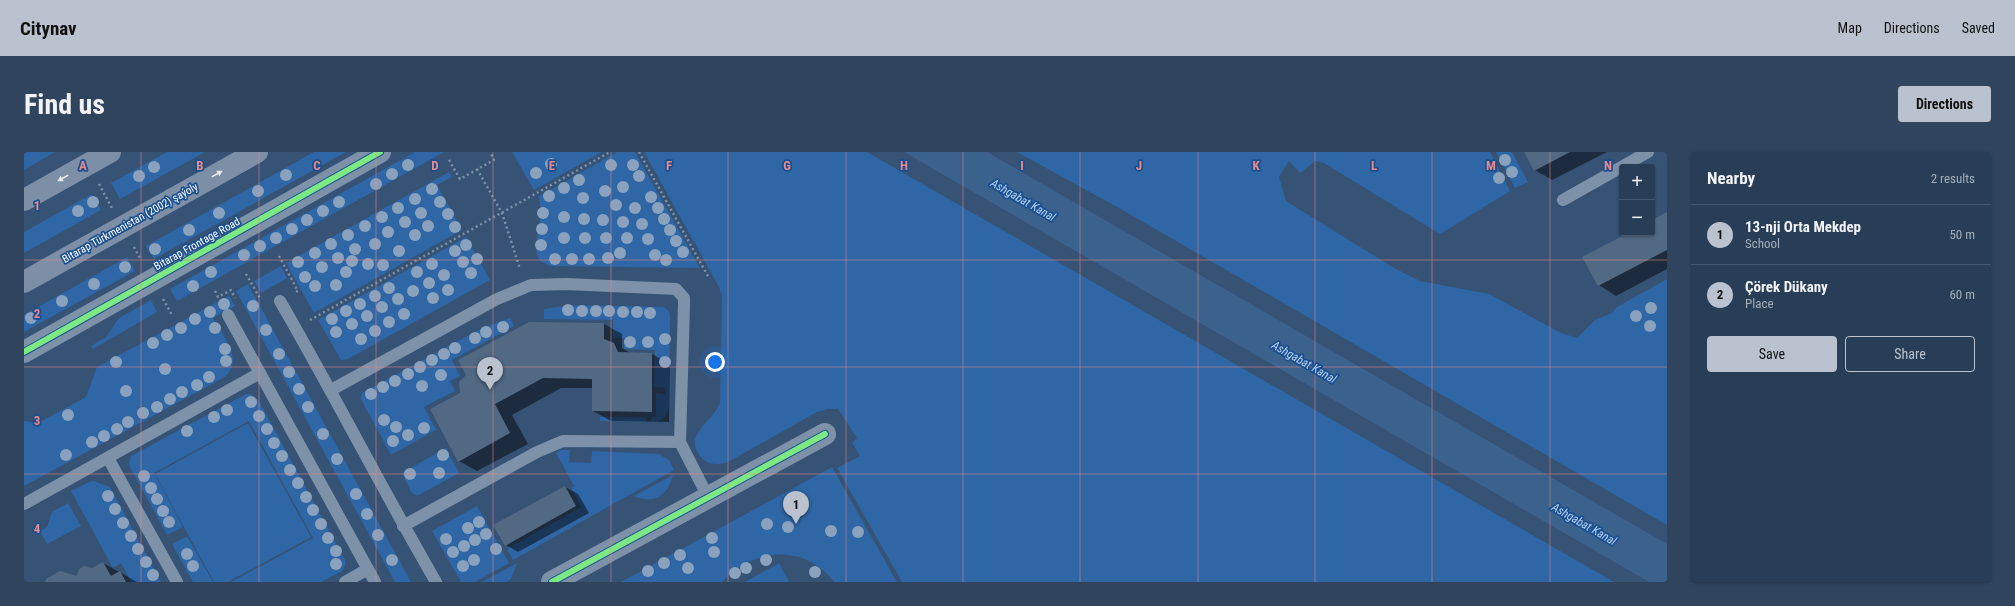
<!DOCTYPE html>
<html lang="en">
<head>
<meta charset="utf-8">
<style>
	body { margin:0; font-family:"Roboto Condensed",sans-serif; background:#30455d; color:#f1f3f6 }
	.controls { position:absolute; right:12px; top:12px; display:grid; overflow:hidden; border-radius:4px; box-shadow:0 1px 3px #0004 }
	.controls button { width:36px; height:36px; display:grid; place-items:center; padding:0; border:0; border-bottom:1px solid #44576d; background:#283e57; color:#f1f3f6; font:20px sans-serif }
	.you { position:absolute; left:691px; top:210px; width:14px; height:14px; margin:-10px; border:3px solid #fff; border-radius:50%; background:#1a73e8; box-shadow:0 0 0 6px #1a73e833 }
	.badge { display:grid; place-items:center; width:26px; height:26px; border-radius:50%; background:#b9c2ce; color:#111; font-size:13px; font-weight:700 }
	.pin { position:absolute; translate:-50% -33px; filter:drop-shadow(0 1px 2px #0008) }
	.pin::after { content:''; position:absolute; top:21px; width:14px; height:12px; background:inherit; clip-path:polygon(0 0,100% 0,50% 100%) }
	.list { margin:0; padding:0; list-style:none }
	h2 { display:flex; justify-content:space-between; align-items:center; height:52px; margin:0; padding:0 16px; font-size:17px }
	h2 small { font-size:13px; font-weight:400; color:#a5aeba }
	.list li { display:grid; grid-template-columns:26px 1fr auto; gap:12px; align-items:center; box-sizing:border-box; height:60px; padding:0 16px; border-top:1px solid #44576d }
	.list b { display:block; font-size:15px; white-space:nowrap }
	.list p { margin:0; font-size:13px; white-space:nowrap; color:#a5aeba }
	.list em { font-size:13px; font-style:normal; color:#a5aeba }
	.actions { display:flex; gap:8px; padding:12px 16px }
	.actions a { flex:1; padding:9px 0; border:1px solid #b9c2ce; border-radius:4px; text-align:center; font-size:14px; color:#b9c2ce }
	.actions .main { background:#b9c2ce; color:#111 }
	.map { position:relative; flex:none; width:1643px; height:430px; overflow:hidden; border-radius:4px }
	header { display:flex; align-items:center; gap:24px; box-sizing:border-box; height:56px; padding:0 20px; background:#b9c2ce; color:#111 }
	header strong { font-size:19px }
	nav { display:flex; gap:22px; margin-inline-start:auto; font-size:14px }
	.intro { display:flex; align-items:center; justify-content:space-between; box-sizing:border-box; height:96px; padding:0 24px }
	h1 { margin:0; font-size:28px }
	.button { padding:10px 18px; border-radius:4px; background:#b9c2ce; color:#111; font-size:14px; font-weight:700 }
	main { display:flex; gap:24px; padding:0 24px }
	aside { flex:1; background:#283e57; border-radius:4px; box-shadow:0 1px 3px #0004 }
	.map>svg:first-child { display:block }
	.green { fill:#2f66a5 }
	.water { fill:#3b618d }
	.shadow { fill:#0007 }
	.building { fill:#526984 }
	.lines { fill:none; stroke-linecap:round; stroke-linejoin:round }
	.path { stroke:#7d92a8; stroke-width:2.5; stroke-dasharray:2 3; stroke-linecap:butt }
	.lane { stroke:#7d92a8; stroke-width:12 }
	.street { stroke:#7d92a8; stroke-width:22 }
	.primary { stroke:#7d8ea7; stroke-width:22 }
	.cycleway-casing { stroke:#1b4f8f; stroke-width:8 }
	.cycleway { stroke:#7ce984; stroke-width:6 }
	.tree { fill:#8aa2be }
	.oneway { fill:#e5e8ed }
	.grid { fill:none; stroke:#e88989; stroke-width:1; stroke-opacity:0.55 }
	.labels { text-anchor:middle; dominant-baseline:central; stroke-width:3.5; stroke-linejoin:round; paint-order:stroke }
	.street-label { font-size:11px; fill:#fff; stroke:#1b4f8f }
	.water-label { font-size:12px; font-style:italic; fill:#b5d3f5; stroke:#1b4f8f }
	.grid-label { font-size:13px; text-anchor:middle; font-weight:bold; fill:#e88989; stroke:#1b4f8f; stroke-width:3.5; stroke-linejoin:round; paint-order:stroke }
</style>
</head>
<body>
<header>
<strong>Citynav</strong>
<nav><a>Map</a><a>Directions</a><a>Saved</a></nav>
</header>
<div class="intro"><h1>Find us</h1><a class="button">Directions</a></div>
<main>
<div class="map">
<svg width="1643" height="430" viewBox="0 0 1643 430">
	<rect width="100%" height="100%" fill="#365274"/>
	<!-- green -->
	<g class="green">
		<polygon points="0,0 31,0 0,18"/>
		<polygon points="143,0 181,0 96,47 87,31"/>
		<polygon points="290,0 322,0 130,107 122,94"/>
		<polygon points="391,0 420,0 153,149 146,137"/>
		<polygon points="488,0 578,0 510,38"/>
		<path d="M593 0H611L676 116 526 114 516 109C505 92 523 63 514 45Z"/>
		<path d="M620 0H843L1590 430H878L813 316 836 304 828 291 833 286 814 257H804L793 260 704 310C695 313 686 314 678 306 656 283 691 269 696 250L698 144 695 135Z"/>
		<polygon points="993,0 1466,0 1486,39 1416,82 1300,11 1291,9 1276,21 1265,9 1255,25 1262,49 1370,116 1396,129 1465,142 1537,181 1553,186 1571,168 1588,161 1593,155 1643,127 1643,373 1095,56"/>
		<polygon points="1472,0 1488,0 1504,30 1491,36"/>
		<polygon points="425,20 428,25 413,33 438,78 290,161 262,111"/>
		<polygon points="68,42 77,58 0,101 0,80"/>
		<polygon points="442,85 466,128 324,207 317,208 294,168"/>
		<polygon points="103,105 111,119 0,180 0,163"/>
		<polygon points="257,114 263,126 237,141 230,129"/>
		<polygon points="224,132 387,430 371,430 212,139"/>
		<path d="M205 144 211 154 189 166C199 184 222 210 199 226L0 334V269L14 271 62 245 73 215Z"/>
		<polygon points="127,148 133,160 69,197 67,194 82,185 95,166"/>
		<path d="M547 153 639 155 644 158 646 162 645 254C643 265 638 269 627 270L628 265H632V241L641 242V236L630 235 631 198 600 197V186H589V168L520 167V157Z"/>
		<polygon points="486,166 490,174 428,208 436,224 426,229 431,239 400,255 412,278 367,303 337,247 338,241 458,176"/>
		<polygon points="222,242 227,242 235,249 321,408 321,414 318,419 297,430 207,430 289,386 225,269 130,321 159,375 143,383 106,315 105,310 107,304"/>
		<polygon points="576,265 622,265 622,270 576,269"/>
		<polygon points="224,271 287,385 204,430 190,430 131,322"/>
		<polygon points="422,296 435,321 395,343 391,343 387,340 378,321"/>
		<polygon points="537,298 546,298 545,310 567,311 568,299 635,302 645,308 650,318 489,408 483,397 557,355 547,336 550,334 532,301"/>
		<path d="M808 315 873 430H810C781 391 729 396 698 430H597Z"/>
		<path d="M649 323C644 343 631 353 610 344Z"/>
		<polygon points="70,329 86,335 137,430 107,430 97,411 89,416 47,339 65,330"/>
		<polygon points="44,351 57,374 23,392 16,379 23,375 28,360"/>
		<polygon points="453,354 485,411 451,430 437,430 408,379"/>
		<polygon points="163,384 189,430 169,430 148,392"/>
		<polygon points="493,411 487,427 482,430 458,430"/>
		<polygon points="755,411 765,430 721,430"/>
	</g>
	<!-- water -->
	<polygon class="water" points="880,0 963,0 1643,392 1643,430 1625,430"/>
	<!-- shadow -->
	<g class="shadow">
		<polygon points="1501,0 1583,0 1528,28 1511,18"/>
		<polygon points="1643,62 1643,117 1592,144 1575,133 1606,81 1628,81 1628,69"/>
		<polygon points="505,171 580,172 598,182 598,196 606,201 628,202 646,212 645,270 587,269 569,259 569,236 537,236 488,263 504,292 453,319 435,309 437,242"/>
		<polygon points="541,335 554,342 565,361 494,400 482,393"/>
		<polygon points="79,411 113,430 22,430 53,425"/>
	</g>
	<!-- building -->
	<g class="building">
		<polygon points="1500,0 1546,0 1510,19"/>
		<polygon points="1643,60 1643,98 1574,134 1558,105 1604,81 1628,81 1628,68"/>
		<polygon points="505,170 580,171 580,187 590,191 594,200 628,201 628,260 568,259 568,227 519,226 471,252 486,281 434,310 406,257 436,241 435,230 442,223 434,208"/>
		<polygon points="541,334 552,354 481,394 469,373"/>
		<polygon points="79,410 87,424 96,419 102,430 21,430 22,427 36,419 53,424 55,417 60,414 68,416"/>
	</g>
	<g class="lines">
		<!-- path -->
		<g class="path">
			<polyline points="615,0 685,126"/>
			<polyline points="425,8 436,27 470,8 466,0"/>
			<polyline points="453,17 478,61 496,117"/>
			<polyline points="75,32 88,56"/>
			<polyline points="110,95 117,108"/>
			<polyline points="255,104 274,139 271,140"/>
			<polyline points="222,122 237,148"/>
			<polyline points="191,139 194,145 207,138 211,146"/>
			<polyline points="139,147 148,163"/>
			<polyline points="286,168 586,0"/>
		</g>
		<!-- lane -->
		<g class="lane">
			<polyline points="1539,48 1624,0"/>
			<path d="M256 149C310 242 358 337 412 430"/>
			<polyline points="204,163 351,430"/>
			<polyline points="307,238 473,147 507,133 542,132 652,137 660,146 660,152 656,290 684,345"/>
			<polyline points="84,306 153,430"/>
			<polyline points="0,352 236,221"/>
			<polyline points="379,374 513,300 539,289 656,290"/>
			<polyline points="321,430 344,417"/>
		</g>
		<!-- street -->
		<g class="street">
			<polyline points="0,200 356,0"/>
			<polyline points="528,430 801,282"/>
		</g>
		<!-- primary -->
		<g class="primary">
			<polyline points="0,48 86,0"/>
			<polyline points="0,130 233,0"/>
		</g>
		<defs>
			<g id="cycleway">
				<polyline points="0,200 356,0"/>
				<polyline points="528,430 801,282"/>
			</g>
		</defs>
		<!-- cycleway casing -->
		<use href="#cycleway" class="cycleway-casing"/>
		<!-- cycleway -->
		<use href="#cycleway" class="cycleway"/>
	</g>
	<!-- trees -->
	<g class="tree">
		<circle cx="1481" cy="8" r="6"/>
		<circle cx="527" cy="12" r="6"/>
		<circle cx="384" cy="13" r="6"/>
		<circle cx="587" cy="13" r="6"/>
		<circle cx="609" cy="13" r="6"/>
		<circle cx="130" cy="15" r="6"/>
		<circle cx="1488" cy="20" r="6"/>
		<circle cx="512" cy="21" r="6"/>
		<circle cx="368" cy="22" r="6"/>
		<circle cx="262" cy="23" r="6"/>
		<circle cx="115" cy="24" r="6"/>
		<circle cx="615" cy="24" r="6"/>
		<circle cx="1475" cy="26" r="6"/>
		<circle cx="555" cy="28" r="6"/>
		<circle cx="352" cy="32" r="6"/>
		<circle cx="599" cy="35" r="6"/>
		<circle cx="540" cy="36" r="6"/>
		<circle cx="408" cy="37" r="6"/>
		<circle cx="234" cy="39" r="6"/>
		<circle cx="581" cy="39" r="6"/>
		<circle cx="525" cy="44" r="6"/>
		<circle cx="627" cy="45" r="6"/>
		<circle cx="559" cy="46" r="6"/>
		<circle cx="391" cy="47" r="6"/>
		<circle cx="69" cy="50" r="6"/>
		<circle cx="315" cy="50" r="6"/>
		<circle cx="416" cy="50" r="6"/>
		<circle cx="592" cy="53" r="6"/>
		<circle cx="374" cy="56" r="6"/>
		<circle cx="611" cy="56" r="6"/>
		<circle cx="634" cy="56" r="6"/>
		<circle cx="54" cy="59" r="6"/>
		<circle cx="299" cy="59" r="6"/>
		<circle cx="195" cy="61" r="6"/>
		<circle cx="397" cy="61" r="6"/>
		<circle cx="519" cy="61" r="6"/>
		<circle cx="424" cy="62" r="6"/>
		<circle cx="358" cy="65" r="6"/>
		<circle cx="540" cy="65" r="6"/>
		<circle cx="560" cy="67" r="6"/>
		<circle cx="640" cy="67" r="6"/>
		<circle cx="283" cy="68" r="6"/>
		<circle cx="579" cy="68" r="6"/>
		<circle cx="381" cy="70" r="6"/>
		<circle cx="599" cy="70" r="6"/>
		<circle cx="618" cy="72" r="6"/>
		<circle cx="341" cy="74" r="6"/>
		<circle cx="404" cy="74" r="6"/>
		<circle cx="431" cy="75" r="6"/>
		<circle cx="268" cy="77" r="6"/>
		<circle cx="518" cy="77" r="6"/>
		<circle cx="165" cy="78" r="6"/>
		<circle cx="646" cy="78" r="6"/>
		<circle cx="364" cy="80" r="6"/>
		<circle cx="324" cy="83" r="6"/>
		<circle cx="391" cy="83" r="6"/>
		<circle cx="252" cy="86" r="6"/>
		<circle cx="540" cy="86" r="6"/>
		<circle cx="561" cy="86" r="6"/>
		<circle cx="582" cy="86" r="6"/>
		<circle cx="603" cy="86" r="6"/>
		<circle cx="624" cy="87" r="6"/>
		<circle cx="652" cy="89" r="6"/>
		<circle cx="307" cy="92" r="6"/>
		<circle cx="351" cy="92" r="6"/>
		<circle cx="442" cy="93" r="6"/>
		<circle cx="517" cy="93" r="6"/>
		<circle cx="236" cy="94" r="6"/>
		<circle cx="131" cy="97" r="6"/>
		<circle cx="331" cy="97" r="6"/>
		<circle cx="375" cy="99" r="6"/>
		<circle cx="431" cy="99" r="6"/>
		<circle cx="659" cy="100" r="6"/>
		<circle cx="291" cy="101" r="6"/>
		<circle cx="596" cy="101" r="6"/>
		<circle cx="220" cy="103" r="6"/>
		<circle cx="631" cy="103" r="6"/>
		<circle cx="314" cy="106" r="6"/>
		<circle cx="584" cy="106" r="6"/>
		<circle cx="453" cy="107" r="6"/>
		<circle cx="531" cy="107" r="6"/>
		<circle cx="548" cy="107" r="6"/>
		<circle cx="565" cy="107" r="6"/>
		<circle cx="642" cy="108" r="6"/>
		<circle cx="328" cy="109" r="6"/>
		<circle cx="274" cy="110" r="6"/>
		<circle cx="439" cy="110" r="6"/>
		<circle cx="344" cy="112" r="6"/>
		<circle cx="408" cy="112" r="6"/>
		<circle cx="359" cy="113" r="6"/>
		<circle cx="101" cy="115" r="6"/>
		<circle cx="298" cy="115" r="6"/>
		<circle cx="187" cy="120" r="6"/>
		<circle cx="322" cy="120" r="6"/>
		<circle cx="393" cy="120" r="6"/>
		<circle cx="447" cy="121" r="6"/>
		<circle cx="420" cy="123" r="6"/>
		<circle cx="281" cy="125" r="6"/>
		<circle cx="405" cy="131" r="6"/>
		<circle cx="70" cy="132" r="6"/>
		<circle cx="312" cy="133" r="6"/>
		<circle cx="169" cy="134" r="6"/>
		<circle cx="291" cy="134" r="6"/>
		<circle cx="365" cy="136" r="6"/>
		<circle cx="424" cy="138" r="6"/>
		<circle cx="389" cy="139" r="6"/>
		<circle cx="351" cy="144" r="6"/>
		<circle cx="409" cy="146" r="6"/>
		<circle cx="374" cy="147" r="6"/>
		<circle cx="38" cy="149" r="6"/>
		<circle cx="200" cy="152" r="6"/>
		<circle cx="336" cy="152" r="6"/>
		<circle cx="229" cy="154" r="6"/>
		<circle cx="358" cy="155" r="6"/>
		<circle cx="1627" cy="156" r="6"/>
		<circle cx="544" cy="158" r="6"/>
		<circle cx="322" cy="159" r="6"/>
		<circle cx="558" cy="159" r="6"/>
		<circle cx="572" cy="159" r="6"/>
		<circle cx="585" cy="159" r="6"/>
		<circle cx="186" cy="160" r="6"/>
		<circle cx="599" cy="160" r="6"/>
		<circle cx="613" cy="160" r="6"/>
		<circle cx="626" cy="161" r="6"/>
		<circle cx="380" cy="162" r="6"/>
		<circle cx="343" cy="164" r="6"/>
		<circle cx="1612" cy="164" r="6"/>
		<circle cx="7" cy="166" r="6"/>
		<circle cx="171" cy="167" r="6"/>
		<circle cx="308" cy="167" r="6"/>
		<circle cx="365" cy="170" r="6"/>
		<circle cx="328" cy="172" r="6"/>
		<circle cx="1626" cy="174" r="6"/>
		<circle cx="479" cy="175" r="6"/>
		<circle cx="157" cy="176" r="6"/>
		<circle cx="191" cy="176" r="6"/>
		<circle cx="242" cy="178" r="6"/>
		<circle cx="351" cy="179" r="6"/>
		<circle cx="312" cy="180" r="6"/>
		<circle cx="462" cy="180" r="6"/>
		<circle cx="143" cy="183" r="6"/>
		<circle cx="451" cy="186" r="6"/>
		<circle cx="337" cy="187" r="6"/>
		<circle cx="641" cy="187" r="6"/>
		<circle cx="606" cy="190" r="6"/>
		<circle cx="624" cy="190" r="6"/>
		<circle cx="129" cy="191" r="6"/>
		<circle cx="431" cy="196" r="6"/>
		<circle cx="201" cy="197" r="6"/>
		<circle cx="255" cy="202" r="6"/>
		<circle cx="420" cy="202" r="6"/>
		<circle cx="408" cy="208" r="6"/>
		<circle cx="202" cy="209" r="6"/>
		<circle cx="92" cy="210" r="6"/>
		<circle cx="641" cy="210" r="6"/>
		<circle cx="396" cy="215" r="6"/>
		<circle cx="141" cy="217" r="6"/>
		<circle cx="265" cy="220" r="6"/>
		<circle cx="384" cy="222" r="6"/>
		<circle cx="417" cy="223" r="6"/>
		<circle cx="185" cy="225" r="6"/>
		<circle cx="371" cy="229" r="6"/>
		<circle cx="173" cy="233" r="6"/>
		<circle cx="398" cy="234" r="6"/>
		<circle cx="359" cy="235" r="6"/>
		<circle cx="275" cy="237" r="6"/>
		<circle cx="102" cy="239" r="6"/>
		<circle cx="158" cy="240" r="6"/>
		<circle cx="347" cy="242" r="6"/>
		<circle cx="146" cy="247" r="6"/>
		<circle cx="227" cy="250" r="6"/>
		<circle cx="133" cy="255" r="6"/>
		<circle cx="284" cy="255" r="6"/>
		<circle cx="203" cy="258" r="6"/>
		<circle cx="119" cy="261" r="6"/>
		<circle cx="44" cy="263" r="6"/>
		<circle cx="235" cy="264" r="6"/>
		<circle cx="190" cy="265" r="6"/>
		<circle cx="360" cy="268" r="6"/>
		<circle cx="104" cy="270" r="6"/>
		<circle cx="372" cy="275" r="6"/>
		<circle cx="400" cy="276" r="6"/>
		<circle cx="93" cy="277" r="6"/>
		<circle cx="243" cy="277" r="6"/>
		<circle cx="163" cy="279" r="6"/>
		<circle cx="299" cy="282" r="6"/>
		<circle cx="384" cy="283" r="6"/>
		<circle cx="80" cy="284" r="6"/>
		<circle cx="369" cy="289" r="6"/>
		<circle cx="68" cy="290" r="6"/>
		<circle cx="250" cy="291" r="6"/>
		<circle cx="42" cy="303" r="6"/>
		<circle cx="419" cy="303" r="6"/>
		<circle cx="258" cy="304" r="6"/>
		<circle cx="313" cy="307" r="6"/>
		<circle cx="266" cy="318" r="6"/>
		<circle cx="415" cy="321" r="6"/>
		<circle cx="386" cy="322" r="6"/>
		<circle cx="120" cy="324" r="6"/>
		<circle cx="274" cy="331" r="6"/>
		<circle cx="127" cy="336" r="6"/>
		<circle cx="332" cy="342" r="6"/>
		<circle cx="84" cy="344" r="6"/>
		<circle cx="282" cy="345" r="6"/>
		<circle cx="133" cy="347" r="6"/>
		<circle cx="91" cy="357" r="6"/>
		<circle cx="289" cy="358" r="6"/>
		<circle cx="139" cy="359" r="6"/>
		<circle cx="343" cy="362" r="6"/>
		<circle cx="145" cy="370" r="6"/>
		<circle cx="455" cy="370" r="6"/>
		<circle cx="99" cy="371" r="6"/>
		<circle cx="297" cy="372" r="6"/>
		<circle cx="743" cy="372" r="6"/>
		<circle cx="764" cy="375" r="6"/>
		<circle cx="444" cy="376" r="6"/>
		<circle cx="807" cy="379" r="6"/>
		<circle cx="834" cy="380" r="6"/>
		<circle cx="462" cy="382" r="6"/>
		<circle cx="354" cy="383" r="6"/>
		<circle cx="107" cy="384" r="6"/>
		<circle cx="304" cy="386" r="6"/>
		<circle cx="688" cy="386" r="6"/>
		<circle cx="422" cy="387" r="6"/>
		<circle cx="451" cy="388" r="6"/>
		<circle cx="440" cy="394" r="6"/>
		<circle cx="114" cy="397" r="6"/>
		<circle cx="472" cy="397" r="6"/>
		<circle cx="312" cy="399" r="6"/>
		<circle cx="429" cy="400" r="6"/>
		<circle cx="690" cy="400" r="6"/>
		<circle cx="163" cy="402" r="6"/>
		<circle cx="656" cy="403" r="6"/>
		<circle cx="368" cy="408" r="6"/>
		<circle cx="450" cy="408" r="6"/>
		<circle cx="742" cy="408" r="6"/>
		<circle cx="122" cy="410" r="6"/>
		<circle cx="640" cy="411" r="6"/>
		<circle cx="312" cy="412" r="6"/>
		<circle cx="169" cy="414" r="6"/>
		<circle cx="439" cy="414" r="6"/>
		<circle cx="664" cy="416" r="6"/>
		<circle cx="722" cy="416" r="6"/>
		<circle cx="624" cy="419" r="6"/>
		<circle cx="791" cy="420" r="6"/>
		<circle cx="711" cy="421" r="6"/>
		<circle cx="129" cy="423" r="6"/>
	</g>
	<!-- one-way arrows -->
	<defs><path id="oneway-solid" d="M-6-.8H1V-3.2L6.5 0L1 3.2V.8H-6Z"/></defs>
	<g class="oneway">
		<use href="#oneway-solid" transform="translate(193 22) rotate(-29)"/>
		<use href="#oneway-solid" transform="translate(39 26) rotate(151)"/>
	</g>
	<!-- grid -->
	<path class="grid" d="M117 0V430M235 0V430M352 0V430M469 0V430M587 0V430M704 0V430M822 0V430M939 0V430M1056 0V430M1174 0V430M1291 0V430M1408 0V430M1526 0V430M0 108H1643M0 215H1643M0 322H1643"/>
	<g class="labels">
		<!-- street labels -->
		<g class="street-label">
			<text transform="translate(106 71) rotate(-29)">Bitarap Türkmenistan (2002) şaýoly</text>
			<text transform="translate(173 92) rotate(-29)">Bitarap Frontage Road</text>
		</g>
		<!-- water labels -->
		<g class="water-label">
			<text transform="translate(999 48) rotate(30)">Ashgabat Kanal</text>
			<text transform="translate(1280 210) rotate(30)">Ashgabat Kanal</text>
			<text transform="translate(1560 372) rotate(30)">Ashgabat Kanal</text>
		</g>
	</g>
	<g class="grid-label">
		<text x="59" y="18">A</text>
		<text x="176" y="18">B</text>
		<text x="293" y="18">C</text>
		<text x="411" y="18">D</text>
		<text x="528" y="18">E</text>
		<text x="645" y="18">F</text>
		<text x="763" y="18">G</text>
		<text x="880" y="18">H</text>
		<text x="998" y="18">I</text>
		<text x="1115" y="18">J</text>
		<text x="1232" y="18">K</text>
		<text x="1350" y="18">L</text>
		<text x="1467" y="18">M</text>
		<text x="1584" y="18">N</text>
		<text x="13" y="58">1</text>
		<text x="13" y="166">2</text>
		<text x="13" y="273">3</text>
		<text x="13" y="381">4</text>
	</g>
</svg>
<div class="controls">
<button>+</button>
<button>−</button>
</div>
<div class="you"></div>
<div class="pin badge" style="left:772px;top:372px">1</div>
<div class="pin badge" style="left:466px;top:238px">2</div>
</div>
<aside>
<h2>Nearby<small>2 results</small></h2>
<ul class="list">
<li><span class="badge">1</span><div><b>13-nji Orta Mekdep</b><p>School</p></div><em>50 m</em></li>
<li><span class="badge">2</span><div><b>Çörek Dükany</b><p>Place</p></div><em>60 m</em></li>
</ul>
<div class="actions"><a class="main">Save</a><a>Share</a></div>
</aside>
</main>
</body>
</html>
